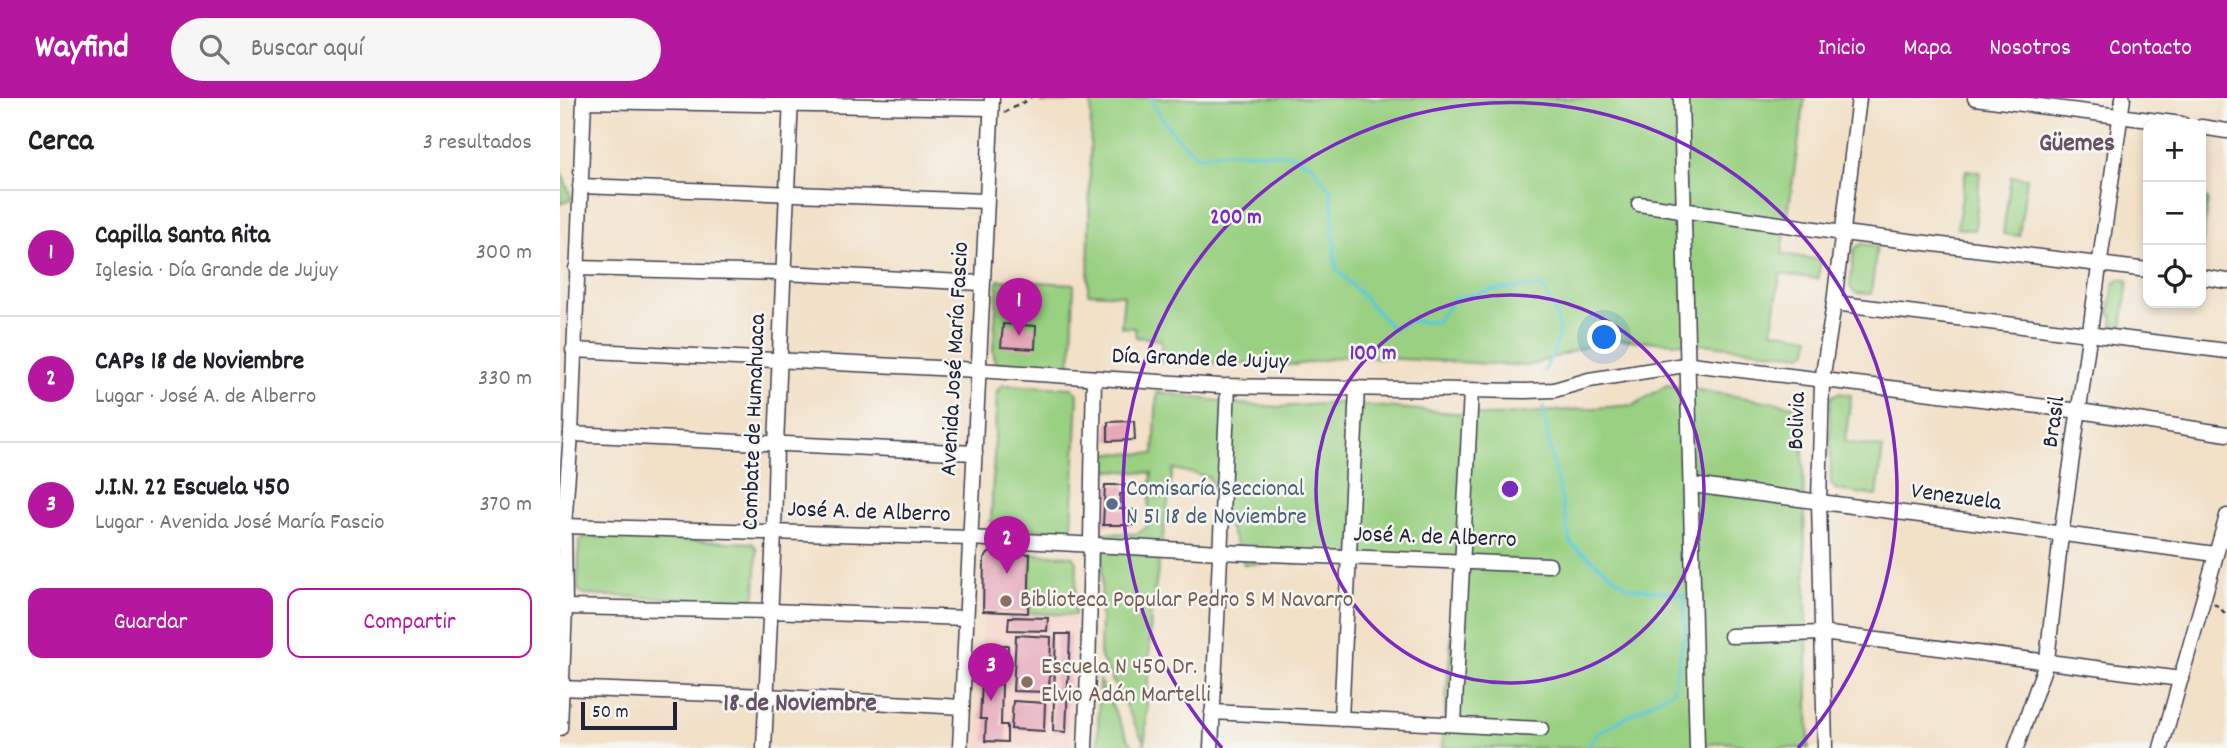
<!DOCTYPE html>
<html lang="es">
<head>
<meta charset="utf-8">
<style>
	body { margin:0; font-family:Dekko,sans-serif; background:#f6f6f6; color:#202124 }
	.controls { position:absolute; right:21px; top:21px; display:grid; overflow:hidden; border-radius:14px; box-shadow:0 4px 10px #0003 }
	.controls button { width:63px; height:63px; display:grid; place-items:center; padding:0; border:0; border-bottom:2px solid #e0e0e0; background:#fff; color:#202124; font:35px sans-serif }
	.scale { position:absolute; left:21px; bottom:18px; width:96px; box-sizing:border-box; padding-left:7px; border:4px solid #22223b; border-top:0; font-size:19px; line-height:24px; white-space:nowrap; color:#22223b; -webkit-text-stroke:5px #f6f6f2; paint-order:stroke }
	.you { position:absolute; left:1045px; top:240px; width:24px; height:24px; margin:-18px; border:5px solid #fff; border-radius:50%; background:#1a73e8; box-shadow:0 0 0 10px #1a73e833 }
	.badge { display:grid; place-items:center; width:46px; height:46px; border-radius:50%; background:#b5179e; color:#fff; font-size:23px; font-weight:700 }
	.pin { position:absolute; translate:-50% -58px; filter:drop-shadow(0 2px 4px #0008) }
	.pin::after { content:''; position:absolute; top:37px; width:24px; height:21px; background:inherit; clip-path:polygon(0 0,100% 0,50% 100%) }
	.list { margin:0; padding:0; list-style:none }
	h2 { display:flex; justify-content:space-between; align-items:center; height:91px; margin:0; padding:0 28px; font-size:30px }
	h2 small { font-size:23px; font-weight:400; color:#757577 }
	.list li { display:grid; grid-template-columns:46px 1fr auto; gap:21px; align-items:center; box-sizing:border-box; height:126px; padding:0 28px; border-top:2px solid #e0e0e0 }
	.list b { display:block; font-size:26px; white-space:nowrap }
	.list p { margin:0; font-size:23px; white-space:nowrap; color:#757577 }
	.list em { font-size:23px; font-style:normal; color:#757577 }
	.actions { display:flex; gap:14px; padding:21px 28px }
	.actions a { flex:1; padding:16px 0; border:2px solid #b5179e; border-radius:14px; text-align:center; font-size:24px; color:#b5179e }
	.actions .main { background:#b5179e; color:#fff }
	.icon { flex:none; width:38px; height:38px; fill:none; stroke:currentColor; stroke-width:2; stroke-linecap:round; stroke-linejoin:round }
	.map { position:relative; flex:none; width:1667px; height:650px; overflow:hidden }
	header { display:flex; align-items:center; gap:42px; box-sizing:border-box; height:98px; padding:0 35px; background:#b5179e; color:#fff }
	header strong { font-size:33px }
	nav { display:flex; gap:38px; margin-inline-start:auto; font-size:24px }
	.search { width:490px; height:63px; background:#f6f6f6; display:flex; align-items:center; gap:18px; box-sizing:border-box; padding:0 24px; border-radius:38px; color:#757577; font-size:26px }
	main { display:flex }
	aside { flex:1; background:#fff }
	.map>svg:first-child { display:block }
	.built { fill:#f7d1c7 }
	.green { fill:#99d081; stroke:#5e795e; stroke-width:2 }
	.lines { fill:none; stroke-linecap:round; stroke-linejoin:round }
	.stream { stroke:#5cc8d3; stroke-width:3.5 }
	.building { fill:#e6a8ba }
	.minor-casing { stroke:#413e50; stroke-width:17 }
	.path { stroke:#413e50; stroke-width:2.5; stroke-dasharray:5 5; stroke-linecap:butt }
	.minor { stroke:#fff; stroke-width:14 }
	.ring { fill:none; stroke:#7b2cbf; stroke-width:3.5 }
	.service-dot { fill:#5c6f8a; stroke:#f6f6f2; stroke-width:2.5 }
	.education-dot { fill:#8d6e63; stroke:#f6f6f2; stroke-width:2.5 }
	.labels { text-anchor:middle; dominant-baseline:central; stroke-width:5; stroke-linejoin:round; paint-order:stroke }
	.street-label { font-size:24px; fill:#22223b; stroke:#f6f6f2 }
	.service-label { font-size:24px; fill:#4e5e75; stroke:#f6f6f2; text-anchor:start }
	.education-label { font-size:24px; fill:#785e54; stroke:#f6f6f2; text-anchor:start }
	.neighbourhood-label { font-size:26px; font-weight:bold; fill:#675167; stroke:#f6f6f2 }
	.centre { fill:#7b2cbf; stroke:#f6f6f2; stroke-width:3.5 }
	.ring-label { font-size:21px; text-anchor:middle; font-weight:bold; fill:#7b2cbf; stroke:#f6f6f2; stroke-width:5; stroke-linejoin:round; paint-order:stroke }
</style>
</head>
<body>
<header>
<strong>Wayfind</strong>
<div class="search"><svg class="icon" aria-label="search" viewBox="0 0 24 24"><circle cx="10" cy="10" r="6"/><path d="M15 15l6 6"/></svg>Buscar aquí</div>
<nav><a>Inicio</a><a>Mapa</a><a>Nosotros</a><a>Contacto</a></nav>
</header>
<main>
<aside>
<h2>Cerca<small>3 resultados</small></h2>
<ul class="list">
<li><span class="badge">1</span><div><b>Capilla Santa Rita</b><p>Iglesia · Día Grande de Jujuy</p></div><em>300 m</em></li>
<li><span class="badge">2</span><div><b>CAPs 18 de Noviembre</b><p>Lugar · José A. de Alberro</p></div><em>330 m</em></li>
<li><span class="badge">3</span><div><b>J.I.N. 22 Escuela 450</b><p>Lugar · Avenida José María Fascio</p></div><em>370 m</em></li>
</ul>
<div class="actions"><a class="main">Guardar</a><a>Compartir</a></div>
</aside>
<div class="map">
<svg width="1667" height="650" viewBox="0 0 1667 650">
	<rect width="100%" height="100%" fill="#f6f6f2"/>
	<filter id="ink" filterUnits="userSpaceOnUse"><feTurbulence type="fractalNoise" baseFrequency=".0143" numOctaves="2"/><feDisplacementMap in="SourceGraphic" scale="14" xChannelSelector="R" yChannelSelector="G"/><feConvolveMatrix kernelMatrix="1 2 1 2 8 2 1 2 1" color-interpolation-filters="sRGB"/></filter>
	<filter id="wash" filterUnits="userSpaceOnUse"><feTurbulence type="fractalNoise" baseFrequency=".00686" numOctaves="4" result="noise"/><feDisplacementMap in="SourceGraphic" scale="28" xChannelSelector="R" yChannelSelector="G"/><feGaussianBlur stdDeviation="1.57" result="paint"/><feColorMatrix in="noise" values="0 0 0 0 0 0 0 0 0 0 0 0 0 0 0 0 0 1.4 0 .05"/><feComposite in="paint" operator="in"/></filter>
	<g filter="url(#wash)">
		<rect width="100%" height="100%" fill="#f2e0c7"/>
		<!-- built -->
		<polygon class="built" points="423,513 515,517 511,650 418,650"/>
		<!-- green -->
		<g class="green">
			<polygon points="489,0 1245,0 1222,156 1261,162 1258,181 1220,176 1212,233 1250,239 1248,252 1242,257 1151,247 1049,241 968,268 786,258 735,267 601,264 601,242 576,239 575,230 561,229 564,197 528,195 531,3 480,5"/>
			<polygon points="0,71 12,101 0,106"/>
			<polygon points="1406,72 1420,74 1415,132 1397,130"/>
			<polygon points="1451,78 1467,80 1459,138 1443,136"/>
			<polygon points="1641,100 1648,101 1641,155"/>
			<polygon points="1301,146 1317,148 1311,196 1295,195 1290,189 1294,151"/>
			<polygon points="1560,181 1568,182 1562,229 1552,227 1553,219 1549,214 1554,186"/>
			<polygon points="438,182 514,186 512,255 508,268 435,265 433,252"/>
			<polygon points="443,287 512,290 518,296 512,428 507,433 437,429 431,423 437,293"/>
			<polygon points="1107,287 1242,309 1249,650 1200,650 1163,644 1128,650 882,650 898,460 684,466 649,379 613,371 591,518 585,646 540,558 543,435 576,436 587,429 592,375 546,372 546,355 594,356 597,294 678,306 720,309 777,305 930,318 1074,307"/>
			<polygon points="1278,295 1291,297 1285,344 1323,350 1317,398 1277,392 1271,386 1270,311 1271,299"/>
			<polygon points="26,438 192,445 197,451 195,497 189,503 24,497 18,491 19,443"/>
			<polygon points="470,456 512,458 517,464 515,517 468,515"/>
			<polygon points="539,581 568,641 575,650 538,650"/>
		</g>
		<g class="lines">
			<!-- stream -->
			<g class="stream">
				<path d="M591 0C602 24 617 43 639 58L665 54 729 56 752 67 771 93 776 170 833 231 849 223 876 224 895 200 933 192 982 188C1002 224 1005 235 984 273"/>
				<polyline points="983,309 989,346 1011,446 1068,489 1124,497 1125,533 1113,592 1037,636 1028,650"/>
			</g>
		</g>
		<g id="blocks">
			<!-- building -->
			<g class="building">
				<polygon points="443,226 476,228 475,251 441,249"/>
				<polygon points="574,323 575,342 548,343 548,324"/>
				<polygon points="545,387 565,387 565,395 560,396 559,411 574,412 573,427 543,427"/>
				<polygon points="430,454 470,456 468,515 423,513 424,460"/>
				<polygon points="449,519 488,520 487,533 448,532"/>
				<polygon points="496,536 510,536 506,634 493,633"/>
				<polygon points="456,537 491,539 489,594 453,593"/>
				<polygon points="431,547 448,547 447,576 430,575"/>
				<polygon points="422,585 442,586 441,627 447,627 447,644 425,643 426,621 420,621"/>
				<polygon points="453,603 485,605 484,633 451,631"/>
			</g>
		</g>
	</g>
	<g filter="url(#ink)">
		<use href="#blocks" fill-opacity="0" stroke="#413e50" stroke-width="2"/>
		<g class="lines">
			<defs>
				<g id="minor">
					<polyline points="1121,0 1137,650"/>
					<polyline points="1415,0 1622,26"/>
					<polyline points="24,3 431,10"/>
					<polyline points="1641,29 1667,33"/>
					<polyline points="20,88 426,103"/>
					<polyline points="1079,106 1283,135 1588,172"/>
					<polyline points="16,170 224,175 422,185"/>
					<polyline points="1641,179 1667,183"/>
					<polyline points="1274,205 1667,253"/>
					<polyline points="13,252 418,272 660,288 965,293 994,292 1029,282 1131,266 1520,313 1667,336"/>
					<polyline points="11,336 415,355"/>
					<polyline points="1132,387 1655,456"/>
					<polyline points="4,428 410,440 660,454 989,467"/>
					<polyline points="5,509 210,513 406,520"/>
					<polyline points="1171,538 1262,535 1621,581"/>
					<polyline points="0,590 206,598 402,609"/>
					<polyline points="652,614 981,631"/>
					<polyline points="781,621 797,290"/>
					<polyline points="894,626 911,293"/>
					<polyline points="0,630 5,509 4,428 11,336 24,0"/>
					<polyline points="204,650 214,435 216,347 231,0"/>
					<polyline points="400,650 432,0"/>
					<path d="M525 650C531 527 531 404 534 280"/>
					<polyline points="651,650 668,288"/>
					<polyline points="1265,650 1259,404 1262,283 1274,205 1299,0"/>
					<polyline points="1456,650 1487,562 1501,437 1563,0"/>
					<polyline points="1601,650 1667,418"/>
				</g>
			</defs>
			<!-- minor casing -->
			<use href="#minor" class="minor-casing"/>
			<!-- path -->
			<g class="path">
				<polyline points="444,15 471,0"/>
				<polyline points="1654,505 1667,517"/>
			</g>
			<!-- minor -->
			<use href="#minor" class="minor"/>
		</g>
	</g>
	<!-- distance rings -->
	<g class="ring">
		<circle cx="950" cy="391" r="194"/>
		<path d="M662 650A387 387 0 1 1 1238 650"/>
	</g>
	<!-- markers -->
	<circle class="service-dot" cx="552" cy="406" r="7"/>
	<g class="education-dot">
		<circle cx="446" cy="503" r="7"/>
		<circle cx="467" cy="584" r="7"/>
	</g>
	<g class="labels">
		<!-- street labels -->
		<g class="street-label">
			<text transform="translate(396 261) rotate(-87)">Avenida José María Fascio</text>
			<text transform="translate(640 262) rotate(2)">Día Grande de Jujuy</text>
			<text transform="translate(1238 323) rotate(-88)">Bolivia</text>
			<text transform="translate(195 324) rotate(-88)">Combate de Humahuaca</text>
			<text transform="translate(1495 324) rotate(-82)">Brasil</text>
			<text transform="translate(1396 400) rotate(8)">Venezuela</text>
			<text transform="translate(309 415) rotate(2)">José A. de Alberro</text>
			<text transform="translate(875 440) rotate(2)">José A. de Alberro</text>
		</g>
		<!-- service labels -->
		<g class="service-label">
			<text x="566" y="392">Comisaría Seccional<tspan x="566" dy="28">N 51 18 de Noviembre</tspan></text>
		</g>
		<!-- education labels -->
		<g class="education-label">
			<text x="460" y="503">Biblioteca Popular Pedro S M Navarro</text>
			<text x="481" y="570">Escuela N 450 Dr.<tspan x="481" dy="28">Elvio Adán Martelli</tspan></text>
		</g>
		<!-- neighbourhood labels -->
		<g class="neighbourhood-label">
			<text x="1517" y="46">Güemes</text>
			<text x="240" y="606">18 de Noviembre</text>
		</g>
	</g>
	<circle cx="950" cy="391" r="10" class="centre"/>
	<g class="ring-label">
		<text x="676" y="125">200 m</text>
		<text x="813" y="261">100 m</text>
	</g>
</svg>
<div class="controls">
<button>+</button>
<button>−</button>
<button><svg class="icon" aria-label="locate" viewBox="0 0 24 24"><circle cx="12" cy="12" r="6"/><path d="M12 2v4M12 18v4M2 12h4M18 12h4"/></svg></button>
</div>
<div class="scale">50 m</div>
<div class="you"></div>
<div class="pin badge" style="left:459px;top:238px">1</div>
<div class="pin badge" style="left:447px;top:476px">2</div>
<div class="pin badge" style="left:431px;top:603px">3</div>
</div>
</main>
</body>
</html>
